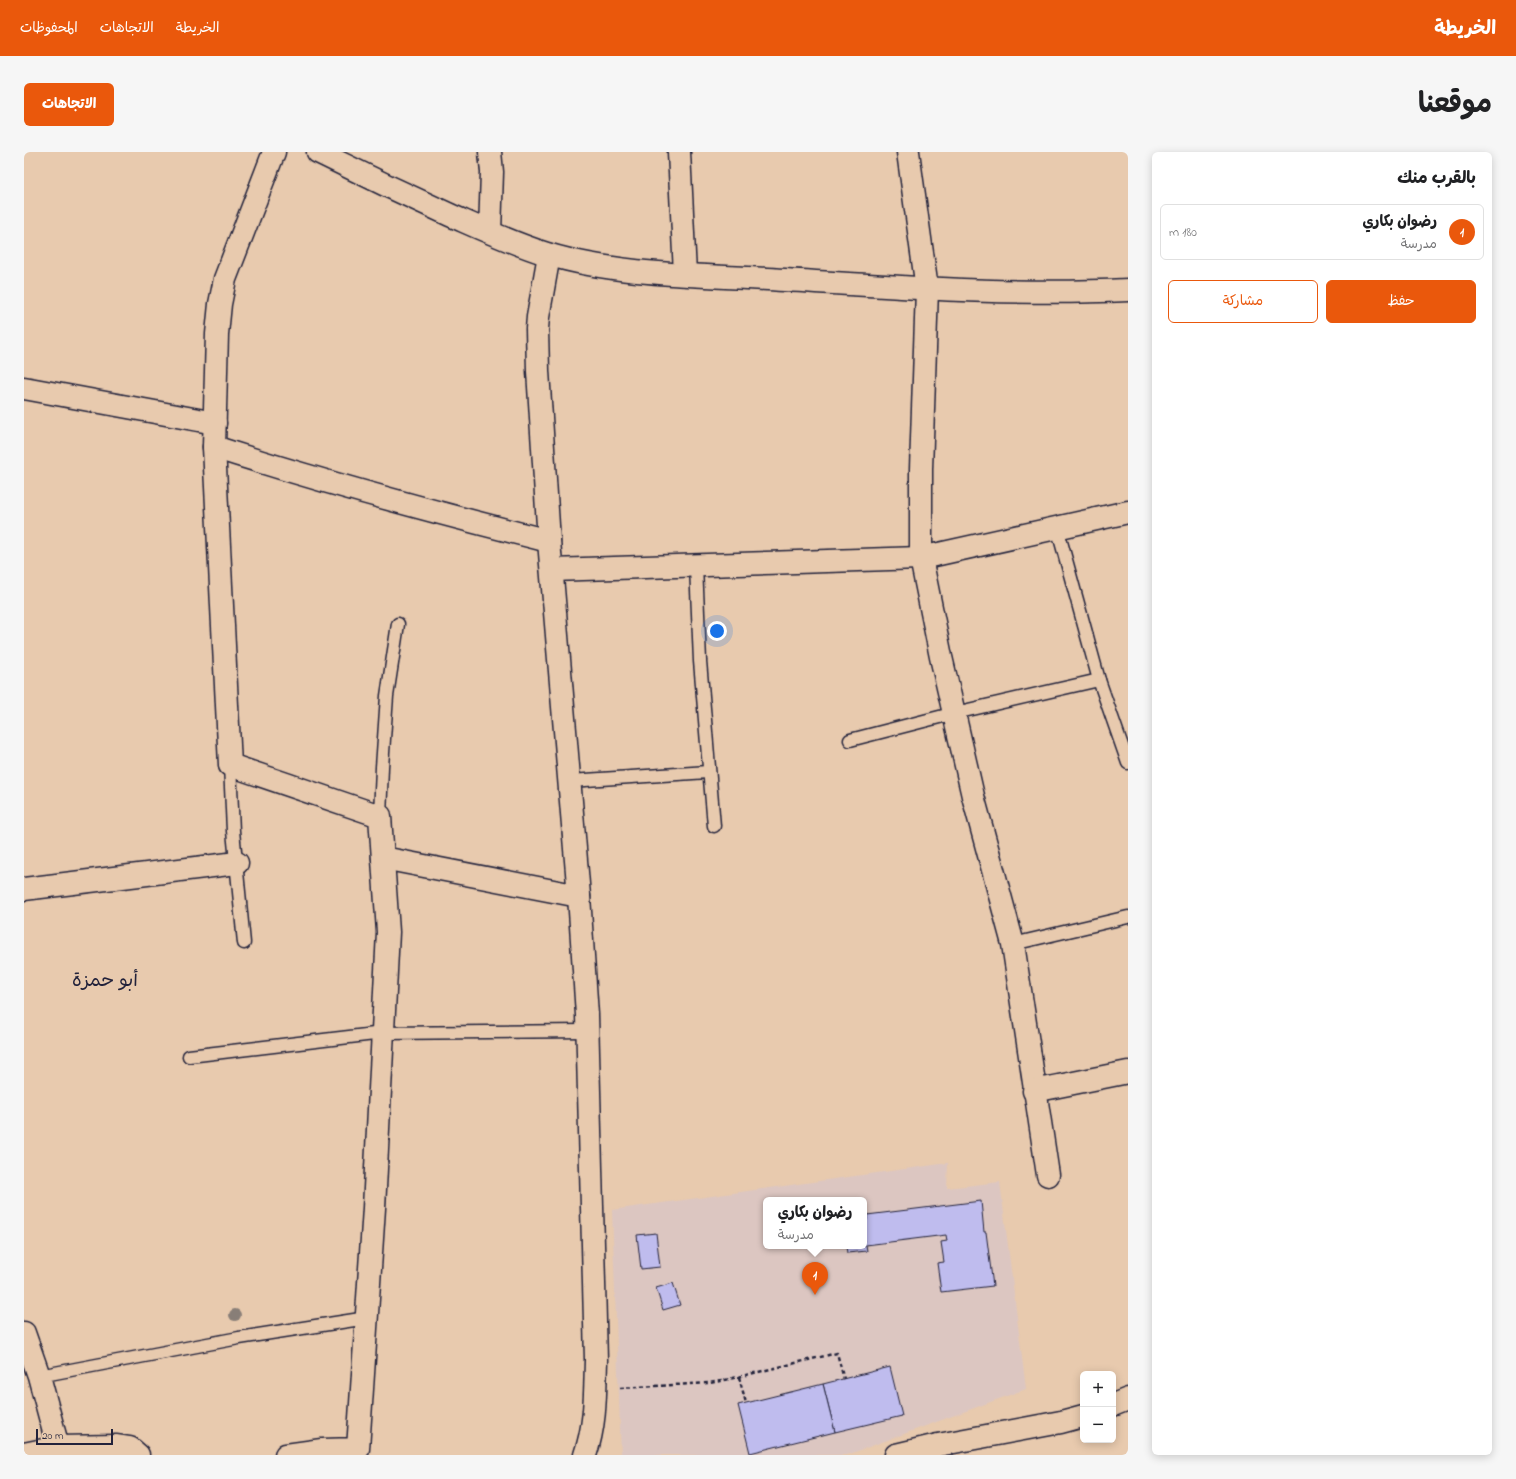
<!DOCTYPE html>
<html lang="ar">
<head>
<meta charset="utf-8">
<style>
	body { margin:0; font-family:"Indie Flower","Playpen Sans Arabic",sans-serif; background:#f6f6f6; color:#202124; direction:rtl }
	.controls { position:absolute; right:12px; bottom:12px; display:grid; overflow:hidden; border-radius:6px; box-shadow:0 2px 10px #0003 }
	.controls button { width:36px; height:36px; display:grid; place-items:center; padding:0; border:0; border-bottom:1px solid #e0e0e0; background:#fff; color:#202124; font:20px sans-serif }
	.scale { position:absolute; left:12px; bottom:10px; width:77px; box-sizing:border-box; padding-left:4px; border:2px solid #22223b; border-top:0; font-size:11px; line-height:14px; white-space:nowrap; color:#22223b; -webkit-text-stroke:3px #e8caae; paint-order:stroke }
	.you { position:absolute; left:693px; top:479px; width:14px; height:14px; margin:-10px; border:3px solid #fff; border-radius:50%; background:#1a73e8; box-shadow:0 0 0 6px #1a73e833 }
	.badge { display:grid; place-items:center; width:26px; height:26px; border-radius:50%; background:#ea580c; color:#fff; font-size:13px; font-weight:700 }
	.pin { position:absolute; translate:-50% -33px; filter:drop-shadow(0 1px 2px #0008) }
	.pin::after { content:''; position:absolute; top:21px; width:14px; height:12px; background:inherit; clip-path:polygon(0 0,100% 0,50% 100%) }
	.popup { position:absolute; left:739px; top:1045px; width:104px; height:52px; box-sizing:border-box; display:grid; place-content:center; border-radius:6px; background:#fff; filter:drop-shadow(0 1px 3px #0005); font-size:13px; white-space:nowrap; color:#757577 }
	.popup b { font-size:15px; color:#202124 }
	.popup::after { content:''; position:absolute; left:50%; top:100%; margin-left:-8px; border:8px solid transparent; border-top-color:#fff }
	.list { margin:0; padding:0; list-style:none }
	h2 { display:flex; justify-content:space-between; align-items:center; height:52px; margin:0; padding:0 16px; font-size:17px }
	h2 small { font-size:13px; font-weight:400; color:#757577 }
	.list li { display:grid; grid-template-columns:26px 1fr auto; gap:12px; align-items:center; box-sizing:border-box; height:56px; margin:0 8px 8px; padding:0 8px; border:1px solid #e0e0e0; border-radius:6px }
	.list b { display:block; font-size:15px; white-space:nowrap }
	.list p { margin:0; font-size:13px; white-space:nowrap; color:#757577 }
	.list em { font-size:13px; font-style:normal; color:#757577 }
	.actions { display:flex; gap:8px; padding:12px 16px }
	.actions a { flex:1; padding:9px 0; border:1px solid #ea580c; border-radius:6px; text-align:center; font-size:14px; color:#ea580c }
	.actions .main { background:#ea580c; color:#fff }
	.map { position:relative; flex:none; width:1104px; height:1303px; overflow:hidden; direction:ltr; border-radius:6px }
	header { display:flex; align-items:center; gap:24px; box-sizing:border-box; height:56px; padding:0 20px; background:#ea580c; color:#fff }
	header strong { font-size:19px }
	nav { display:flex; gap:22px; margin-inline-start:auto; font-size:14px }
	.intro { display:flex; align-items:center; justify-content:space-between; box-sizing:border-box; height:96px; padding:0 24px }
	h1 { margin:0; font-size:28px }
	.button { padding:10px 18px; border-radius:6px; background:#ea580c; color:#fff; font-size:14px; font-weight:700 }
	main { display:flex; gap:24px; padding:0 24px }
	aside { flex:1; background:#fff; border-radius:6px; box-shadow:0 2px 10px #0003 }
	.map>svg:first-child { display:block }
	.built { fill:#dcc6c1; fill-rule:evenodd }
	.building { fill:#bfbcee; stroke:#22223b }
	.lines { fill:none; stroke-linecap:round; stroke-linejoin:round }
	.lane-casing { stroke:#22223b; stroke-width:15 }
	.street-casing { stroke:#22223b; stroke-width:25 }
	.secondary-casing { stroke:#22223b; stroke-width:25 }
	.path { stroke:#22223b; stroke-width:2.5; stroke-dasharray:4 3; stroke-linecap:butt }
	.lane { stroke:#e8caae; stroke-width:12 }
	.street { stroke:#e8caae; stroke-width:22 }
	.secondary { stroke:#e8caae; stroke-width:22 }
	.tree { fill:#887e77 }
	.labels { text-anchor:middle; dominant-baseline:central; stroke-width:3.5; stroke-linejoin:round; paint-order:stroke }
	.neighbourhood-label { font-size:19px; fill:#22223b; stroke:#e8caae }
</style>
</head>
<body>
<header>
<strong>الخريطة</strong>
<nav><a>الخريطة</a><a>الاتجاهات</a><a>المحفوظات</a></nav>
</header>
<div class="intro"><h1>موقعنا</h1><a class="button">الاتجاهات</a></div>
<main>
<aside>
<h2>بالقرب منك<small></small></h2>
<ul class="list">
<li><span class="badge">1</span><div><b>رضوان بكاري</b><p>مدرسة</p></div><em>180 m</em></li>
</ul>
<div class="actions"><a class="main">حفظ</a><a>مشاركة</a></div>
</aside>
<div class="map">
<svg width="1104" height="1303" viewBox="0 0 1104 1303">
	<rect width="100%" height="100%" fill="#e8caae"/>
	<filter id="ink" filterUnits="userSpaceOnUse"><feTurbulence type="fractalNoise" baseFrequency=".025" numOctaves="2"/><feDisplacementMap in="SourceGraphic" scale="8" xChannelSelector="R" yChannelSelector="G"/><feConvolveMatrix kernelMatrix="1 2 1 2 8 2 1 2 1" color-interpolation-filters="sRGB"/></filter>
	<g filter="url(#ink)">
		<!-- built -->
		<path class="built" d="M924 1011 923 1036 976 1030 1002 1237 823 1303H597L588 1058ZM742 1048H840V1094H742Z"/>
		<!-- building -->
		<g class="building">
			<polygon points="957,1049 960,1080 962,1080 969,1134 917,1140 913,1111 920,1110 917,1090 923,1089 922,1083 842,1093 843,1099 823,1101 822,1094 840,1094 840,1068 843,1068 843,1063"/>
			<polygon points="632,1081 636,1115 617,1117 613,1083"/>
			<polygon points="649,1131 656,1153 639,1158 632,1136"/>
			<polygon points="866,1215 878,1264 811,1280 799,1232"/>
			<polygon points="799,1232 811,1280 726,1301 714,1253"/>
		</g>
		<g class="lines">
			<defs>
				<g id="lane">
					<polyline points="1033,375 1075,528 1104,611"/>
					<polyline points="672,414 676,509 690,674"/>
					<polyline points="826,588 931,561 1075,528"/>
					<polyline points="206,613 209,679 220,791"/>
					<polyline points="546,629 684,620"/>
					<polyline points="356,664 358,615 363,544 374,472"/>
					<polyline points="989,792 1104,765"/>
					<polyline points="165,904 359,881 563,879"/>
					<polyline points="15,1224 215,1186 343,1166"/>
				</g>
				<g id="street">
					<polyline points="250,0 201,127 196,152 193,182 190,295 206,613 356,664 364,780 350,1056 334,1297 298,1298 262,1303"/>
					<polyline points="655,0 661,122"/>
					<polyline points="884,0 903,137 897,317 897,406 917,505 949,644 989,792 1024,1023"/>
					<polyline points="466,80 468,20 466,0"/>
					<path d="M525 103 514 165 513 177 514 219 525 389 555 744 563 863 572 1208C571 1240 572 1272 561 1303"/>
					<polyline points="0,236 191,271"/>
					<path d="M190 295C301 331 413 361 525 389"/>
					<polyline points="528,418 897,406 1104,360"/>
					<polyline points="359,706 555,744"/>
					<polyline points="0,737 213,711"/>
					<polyline points="1010,939 1104,920"/>
					<polyline points="0,1181 15,1224 34,1295"/>
					<polyline points="1089,1253 1104,1247"/>
					<polyline points="0,1302 34,1295 93,1294 106,1296 114,1303"/>
					<polyline points="872,1303 914,1293 1037,1270 1059,1264"/>
				</g>
				<path id="secondary" d="M294 0C338 22 382 43 426 63 458 77 490 92 523 102 592 123 673 123 744 127 864 134 984 144 1104 138"/>
			</defs>
			<!-- lane casing -->
			<use href="#lane" class="lane-casing"/>
			<!-- street casing -->
			<use href="#street" class="street-casing"/>
			<!-- secondary casing -->
			<use href="#secondary" class="secondary-casing"/>
			<!-- path -->
			<g class="path">
				<polyline points="715,1225 722,1251"/>
				<polyline points="596,1236 685,1231 697,1229 813,1201 820,1227"/>
			</g>
			<!-- lane -->
			<use href="#lane" class="lane"/>
			<!-- street -->
			<use href="#street" class="street"/>
			<!-- secondary -->
			<use href="#secondary" class="secondary"/>
		</g>
		<!-- trees -->
		<circle class="tree" cx="211" cy="1163" r="6"/>
	</g>
	<g class="labels">
		<!-- neighbourhood labels -->
		<g class="neighbourhood-label">
			<text x="81" y="829">أبو حمزة</text>
		</g>
	</g>
</svg>
<div class="controls">
<button>+</button>
<button>−</button>
</div>
<div class="scale">20 m</div>
<div class="you"></div>
<div class="pin badge" style="left:791px;top:1143px">1</div>
<div class="popup"><b>رضوان بكاري</b>مدرسة</div>
</div>
</main>
</body>
</html>
